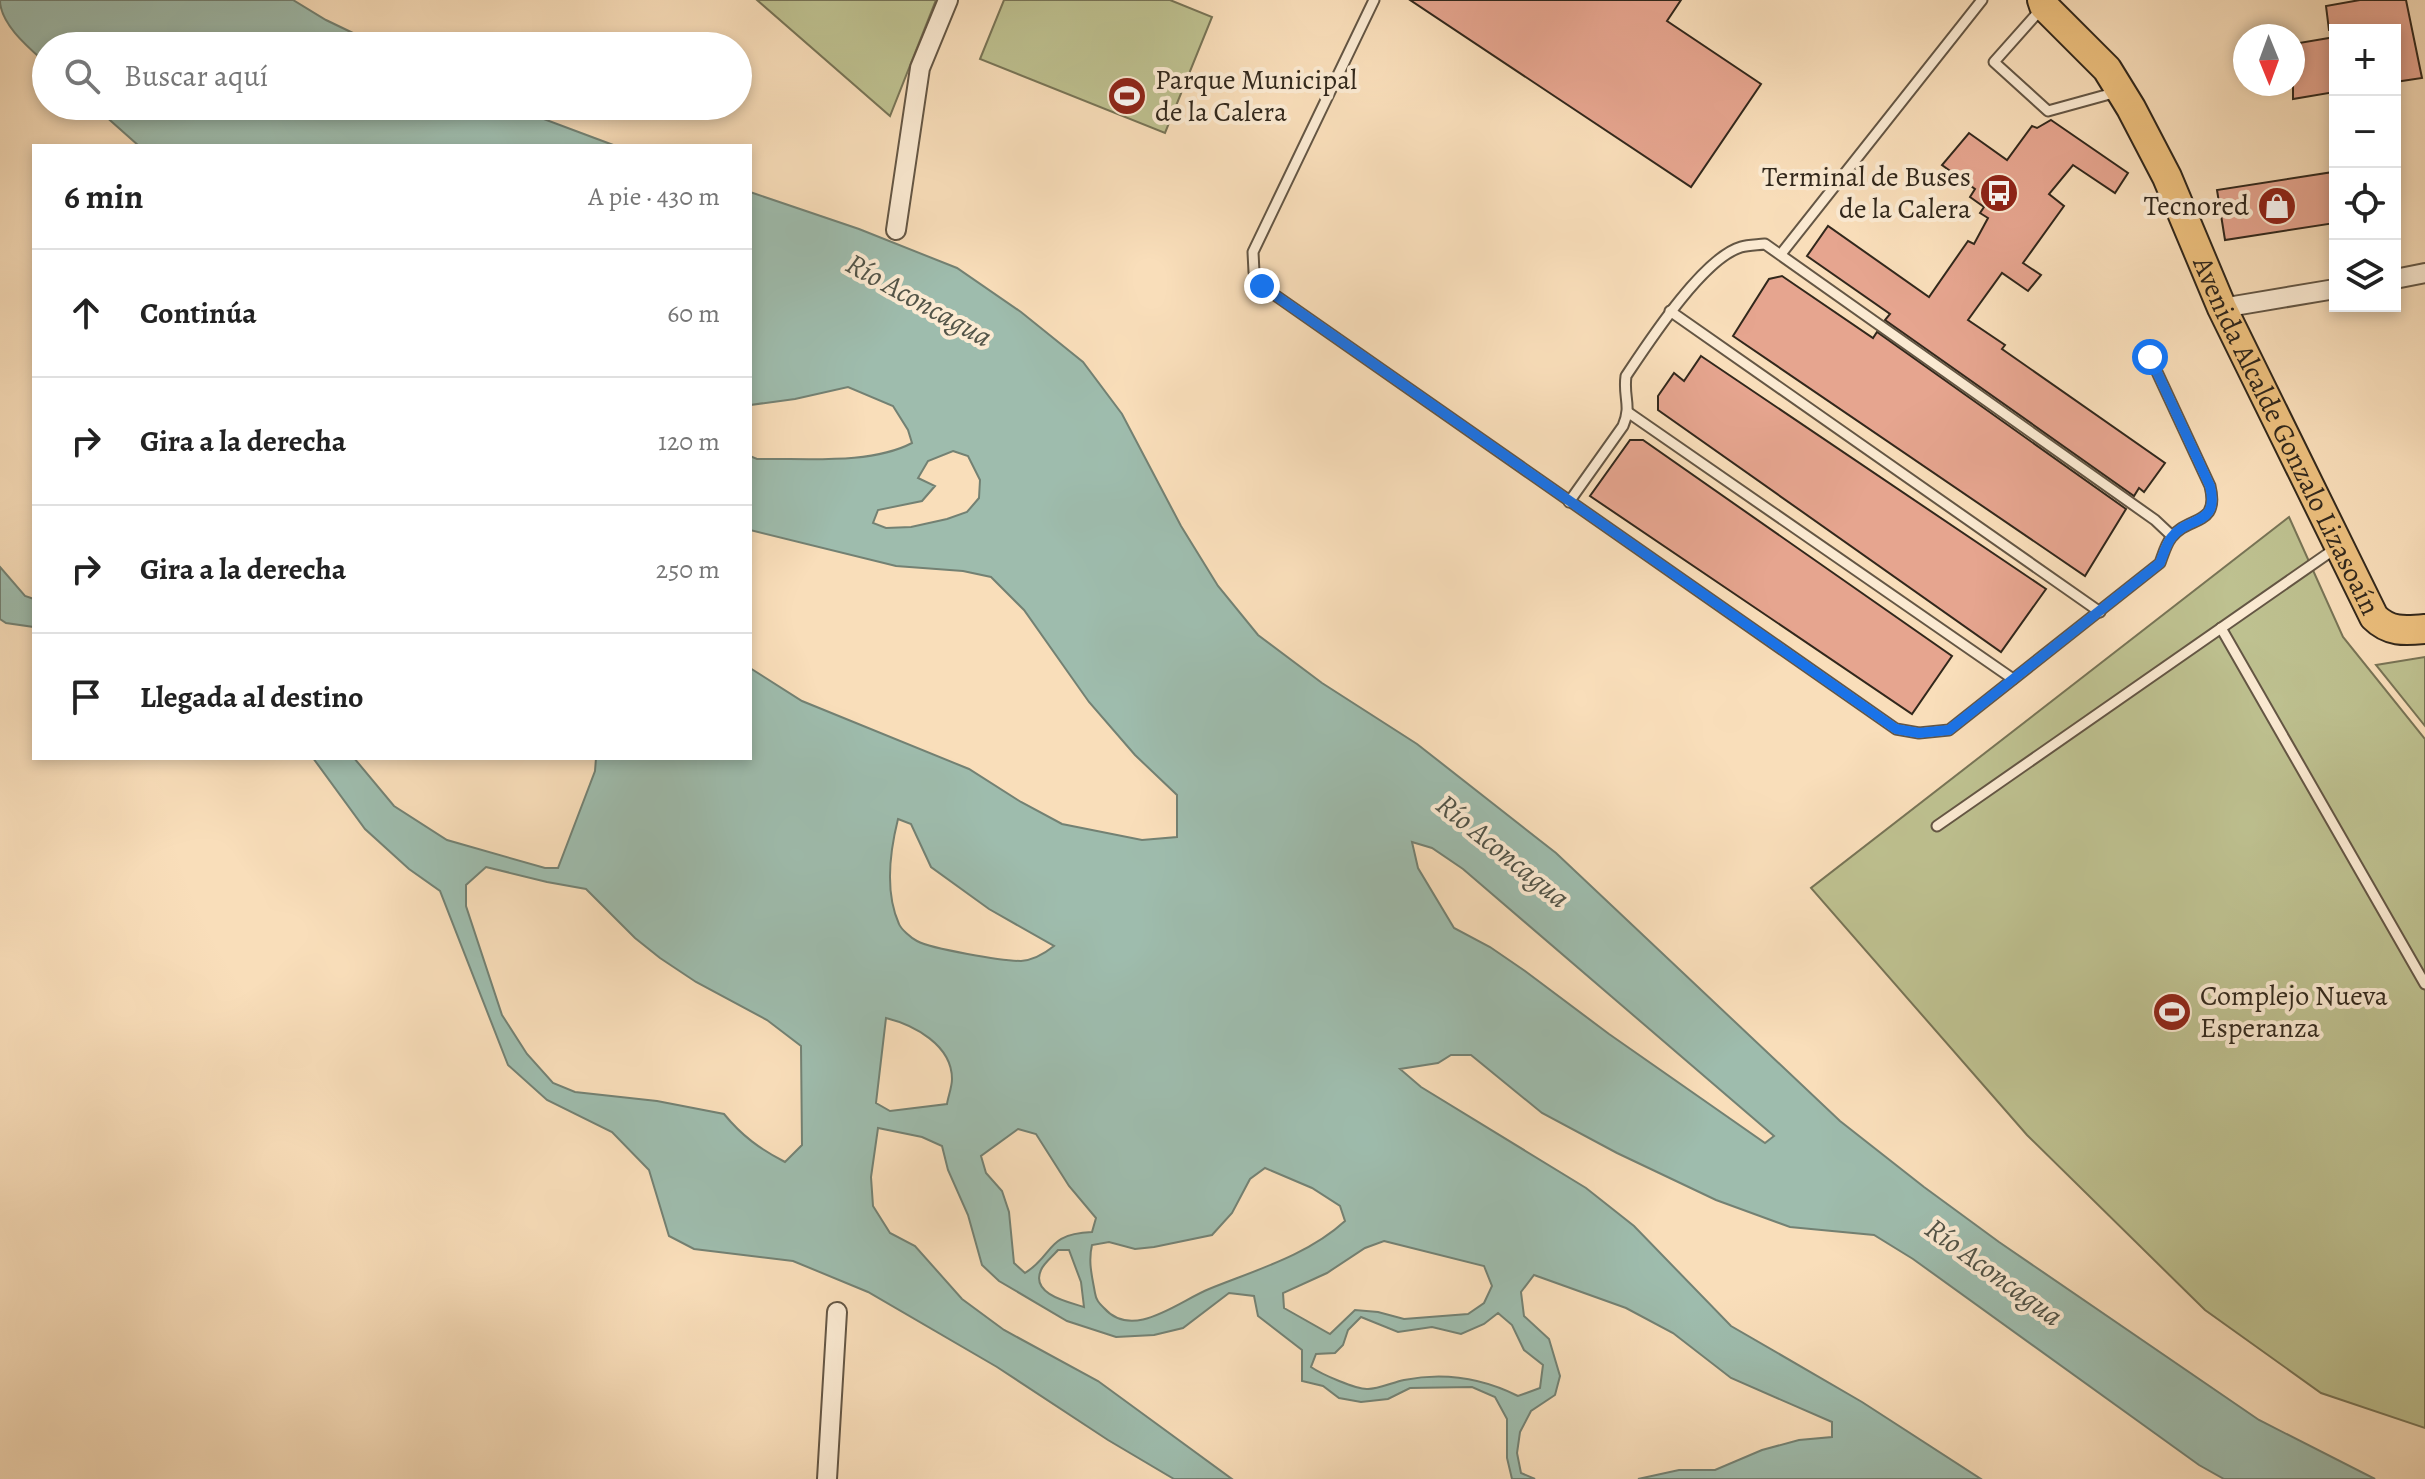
<!DOCTYPE html>
<html lang="es">
<head>
<meta charset="utf-8">
<style>
	body { margin:0; font-family:Alegreya,serif; background:#f2f2f2; color:#222 }
	.controls { position:absolute; right:24px; top:24px; display:grid; overflow:hidden; border-radius:0px; box-shadow:0 4px 12px #0003 }
	.controls button { width:72px; height:72px; display:grid; place-items:center; padding:0; border:0; border-bottom:2px solid #e0e0e0; background:#fff; color:#222; font:40px sans-serif }
	.compass { position:absolute; left:2233px; top:24px; width:72px; height:72px; border-radius:50%; background:#fff; box-shadow:0 4px 12px #0003; rotate:179deg }
	.stop { position:absolute; width:24px; height:24px; margin:-18px; border:6px solid #1a73e8; border-radius:50%; background:#fff }
	.stop.end { background:#1a73e8; border-color:#fff; box-shadow:0 2px 8px #0008 }
	.list { margin:0; padding:0; list-style:none }
	h2 { display:flex; justify-content:space-between; align-items:center; height:104px; margin:0; padding:0 32px; font-size:34px }
	h2 small { font-size:26px; font-weight:400; color:#767676 }
	.list li { display:grid; grid-template-columns:52px 1fr auto; gap:24px; align-items:center; box-sizing:border-box; height:128px; padding:0 32px; border-top:2px solid #e0e0e0 }
	.list b { display:block; font-size:30px; white-space:nowrap }
	.list em { font-size:26px; font-style:normal; color:#767676 }
	.icon { flex:none; width:44px; height:44px; fill:none; stroke:currentColor; stroke-width:2; stroke-linecap:round; stroke-linejoin:round }
	.map { position:relative; flex:none; width:2425px; height:1479px; overflow:hidden }
	.search { position:absolute; background:#fff; box-shadow:0 4px 12px #0003; left:32px; top:32px; width:720px; height:88px; display:flex; align-items:center; gap:20px; box-sizing:border-box; padding:0 28px; border-radius:44px; color:#767676; font-size:30px }
	.panel { position:absolute; background:#fff; box-shadow:0 4px 12px #0003; left:32px; top:144px; width:720px; height:616px; border-radius:0px }
	.map>svg:first-child { display:block }
	.green { fill:#bec190; stroke:#787456; stroke-width:2 }
	.water { fill:#9ebcad; stroke:#738173; stroke-width:2; fill-rule:evenodd }
	.building { fill:#e6a58f; stroke:#32281c; stroke-width:2 }
	.lines { fill:none; stroke-linecap:round; stroke-linejoin:round }
	.lane-casing { stroke:#645644; stroke-width:13 }
	.street-casing { stroke:#645644; stroke-width:22 }
	.primary-casing { stroke:#32281c; stroke-width:32 }
	.lane { stroke:#fbead2; stroke-width:9 }
	.street { stroke:#fbead2; stroke-width:18 }
	.primary { stroke:#ecbf7d; stroke-width:28 }
	.route { stroke:#1a73e8; stroke-width:10 }
	.labels { text-anchor:middle; dominant-baseline:central; stroke-width:8; stroke-linejoin:round; paint-order:stroke }
	.poi-label { font-size:28px; fill:#32281c; stroke:#fbead2; text-anchor:start }
	.street-label { font-size:28px; fill:#32281c; stroke:#fbead2 }
	.water-label { font-size:30px; font-style:italic; fill:#525448; stroke:#fbead2 }
</style>
</head>
<body>
<div class="map">
<svg width="2425" height="1479" viewBox="0 0 2425 1479">
	<rect width="100%" height="100%" fill="#f9deba"/>
	<filter id="stains"><feTurbulence type="fractalNoise" baseFrequency=".0025" numOctaves="4"/><feColorMatrix values="0 0 0 0 .2 0 0 0 0 .09 0 0 0 0 .02 0 0 0 .5 -.17"/></filter>
	<radialGradient id="worn" r=".72"><stop offset=".6" stop-color="#630" stop-opacity="0"/><stop offset="1" stop-color="#630" stop-opacity=".3"/></radialGradient>
	<!-- green -->
	<g class="green">
		<polygon points="757,0 936,0 890,116"/>
		<polygon points="1004,0 1170,0 1212,17 1165,133 980,59"/>
		<polygon points="2289,517 2343,637 2425,739 2425,1428 2321,1393 2205,1310 2027,1135 1811,888"/>
		<polygon points="2425,657 2425,726 2376,665"/>
	</g>
	<!-- water -->
	<g class="water">
		<path d="M0 0H293L326 20 380 46H46V63C29 48 0 24 0 0Z"/>
		<polygon points="94,106 509,106 616,146 139,146"/>
		<path d="M750 192 859 229 957 268 1021 312 1083 362 1122 414 1181 526 1218 586 1258 635 1322 683 1417 744 1556 853 1840 1121 1924 1187 1999 1242 2259 1420 2375 1479H2224L2199 1465 1913 1259 1874 1235 1790 1227 1716 1200 1617 1153 1542 1113 1471 1055H1451L1438 1063 1400 1069 1421 1087 1586 1188 1634 1226 1731 1326 1862 1402 1981 1479H1638L1679 1470H1715L1762 1450 1799 1440 1832 1437V1422L1731 1378 1673 1333 1626 1308 1534 1275 1521 1292 1524 1316 1549 1339 1560 1376 1555 1395 1531 1411 1520 1432 1517 1453 1521 1473 1535 1479H1512L1507 1458V1419L1495 1397 1472 1387 1410 1388 1388 1399 1361 1402 1339 1398 1323 1386 1302 1381V1350L1258 1316 1254 1296 1229 1293 1183 1328 1154 1335 1116 1337 1067 1321 999 1281 982 1265 968 1215 948 1170 942 1146 922 1137 878 1128 871 1177 873 1206 890 1233 915 1246 962 1299 1004 1330 1098 1381 1232 1479H1174L1108 1440 997 1367 868 1292 793 1261 694 1249 669 1236 649 1170 612 1132 547 1100 508 1065 440 891 409 869 365 829 313 758H354L394 806 447 840 545 868H558L595 771 596 758H750V668L802 701 969 769 1021 802 1062 824 1142 840 1177 837V795L1135 755 1089 702 1024 610 991 577 963 571 896 566 750 530V456L757 459C805 458 870 465 912 443L908 430 893 406 848 387 795 399 750 405ZM953 451 968 456 980 480 979 498 967 512 947 519 911 527 886 528 873 523 878 510 922 501 935 486 918 478 928 461ZM898 819 911 824 931 867 989 909 1054 946C1044 954 1034 960 1021 961 1002 961 932 949 917 941 911 938 901 929 899 924 885 893 890 851 898 819ZM1412 842 1432 848 1463 869 1774 1136 1765 1143 1609 1034 1525 971 1490 947 1454 928 1418 868ZM486 867 547 882 586 889 635 938 660 958 696 982 767 1020 801 1046 802 1145 785 1162C760 1149 742 1136 724 1114L657 1101 575 1092 553 1083 527 1054 502 1015 466 906V885ZM886 1018C914 1025 952 1045 952 1079 952 1087 948 1097 947 1104L890 1111 876 1103ZM1018 1129 1036 1134 1069 1186 1096 1218 1092 1232C1045 1234 1055 1254 1025 1273L1014 1263 1009 1212 1002 1191 986 1173 981 1156ZM1265 1168 1312 1188 1340 1206 1345 1221C1308 1255 1256 1270 1209 1289 1179 1301 1133 1341 1104 1308 1099 1303 1096 1300 1095 1293 1092 1276 1088 1262 1092 1245L1109 1242 1135 1249 1154 1247 1212 1235 1232 1213 1250 1179ZM1384 1241 1484 1266 1492 1286 1484 1303 1468 1314 1404 1319 1378 1312 1355 1310 1330 1334 1284 1308 1283 1293 1327 1273 1365 1248ZM1058 1250H1069L1081 1282 1084 1307C1068 1302 1030 1294 1041 1270 1044 1263 1053 1256 1058 1250ZM1498 1313 1512 1325 1524 1350 1543 1365 1540 1388 1518 1396C1482 1378 1444 1372 1404 1380 1394 1382 1378 1389 1368 1389 1357 1390 1321 1374 1311 1367L1316 1354 1335 1353 1343 1345 1348 1330 1361 1317 1398 1332 1432 1327 1461 1334 1484 1324Z"/>
		<polygon points="0,567 25,596 34,599 34,627 6,623 0,619"/>
	</g>
	<!-- building -->
	<g class="building">
		<polygon points="1410,0 1681,0 1667,21 1761,84 1691,187"/>
		<polygon points="2360,0 2406,0 2422,78 2395,82 2395,30 2329,30 2326,6"/>
		<polygon points="2335,37 2335,92 2293,99 2293,44"/>
		<polygon points="2051,120 2128,173 2115,193 2073,165 2049,194 2064,206 2023,263 2041,275 2028,291 2002,273 1968,320 2005,345 2002,349 2165,463 2144,492 2139,488 2134,496 1885,320 1890,314 1807,256 1828,226 1929,297 1968,241 1974,244 1988,218 1980,213 1984,207 1970,197 1975,189 1942,165 1969,133 2007,160 2032,126 2037,128"/>
		<polygon points="2333,172 2335,223 2225,240 2217,190"/>
		<polygon points="1782,276 1873,338 1877,332 2126,509 2085,576 1733,336 1769,279"/>
		<polygon points="1701,356 2046,589 2001,652 1658,410 1658,396 1674,373 1684,381"/>
		<polygon points="1630,440 1643,440 1952,656 1912,714 1590,496"/>
	</g>
	<g class="lines">
		<defs>
			<g id="lane">
				<path d="M1374 0 1253 252 1254 272 1262 286 1896 729 1919 733 1949 730 2160 563C2163 555 2166 544 2171 538 2188 515 2220 527 2210 486L2150 357"/>
				<polyline points="2043,7 1994,62 2048,111 2117,92"/>
				<polyline points="1781,254 1982,0"/>
				<polyline points="1670,311 2100,612"/>
				<polyline points="1629,413 2013,679"/>
				<path d="M1569 502 1623 426C1632 405 1623 398 1626 376 1648 343 1703 258 1741 247 1748 245 1757 245 1765 244L2155 520 2172 536"/>
				<polyline points="2221,628 2425,984"/>
				<polyline points="1937,826 2336,548"/>
			</g>
			<g id="street">
				<polyline points="896,230 920,68 948,0"/>
				<polyline points="2395,279 2425,273"/>
				<polyline points="2222,308 2335,289"/>
				<polyline points="827,1479 837,1312"/>
			</g>
			<g id="primary">
				<path id="s1" d="M2042 0 2044 6 2107 69 2131 108 2167 177 2222 308 2374 617C2389 632 2404 631 2425 629"/>
			</g>
		</defs>
		<!-- lane casing -->
		<use href="#lane" class="lane-casing"/>
		<!-- street casing -->
		<use href="#street" class="street-casing"/>
		<!-- primary casing -->
		<use href="#primary" class="primary-casing"/>
		<!-- lane -->
		<use href="#lane" class="lane"/>
		<!-- street -->
		<use href="#street" class="street"/>
		<!-- primary -->
		<use href="#primary" class="primary"/>
	</g>
	<g class="lines">
		<!-- route -->
		<path class="route" d="M1262 286 1896 729 1919 733 1949 730 2160 563C2163 555 2166 545 2171 538 2188 515 2220 527 2210 486L2150 357"/>
	</g>
	<!-- icons -->
	<defs>
		<symbol id="stadium-disc" viewBox="-11 -11 22 22"><circle r="9.5" fill="#8f2418" stroke="#fbead2"/><path d="M0-5a6.5 5 0 1 0 0 10a6.5 5 0 1 0 0-10ZM-3.5-1.8h7v3.6h-7Z" fill="#fff"/></symbol>
		<symbol id="bus-disc" viewBox="-11 -11 22 22"><circle r="9.5" fill="#8f2418" stroke="#fbead2"/><path d="M-5-6H5V4H4V6H2V4H-2V6H-4V4H-5ZM-3.5-4V0h7V-4ZM-3.5 1.2v1.5H-2V1.2ZM2 1.2v1.5H3.5V1.2Z" fill="#fff"/></symbol>
		<symbol id="shop-disc" viewBox="-11 -11 22 22"><circle r="9.5" fill="#8f2418" stroke="#fbead2"/><path d="M-5-2.5h2.3a2.7 3.5 0 0 1 5.4 0H5L5.5 6h-11ZM-1.5-2.5h3a1.5 2.3 0 0 0-3 0Z" fill="#fff"/></symbol>
	</defs>
	<g fill-rule="evenodd">
		<use href="#stadium-disc" x="1105" y="74" width="44" height="44"/>
		<use href="#bus-disc" x="1977" y="171" width="44" height="44"/>
		<use href="#shop-disc" x="2255" y="184" width="44" height="44"/>
		<use href="#stadium-disc" x="2150" y="990" width="44" height="44"/>
	</g>
	<g class="labels">
		<!-- poi labels -->
		<g class="poi-label">
			<text x="1155" y="80">Parque Municipal<tspan x="1155" dy="32">de la Calera</tspan></text>
			<text x="1971" y="177" text-anchor="end">Terminal de Buses<tspan x="1971" dy="32">de la Calera</tspan></text>
			<text x="2249" y="206" text-anchor="end">Tecnored</text>
			<text x="2200" y="996">Complejo Nueva<tspan x="2200" dy="32">Esperanza</tspan></text>
		</g>
		<!-- street labels -->
		<g class="street-label">
			<text stroke="none"><textPath href="#s1" startOffset="504">Avenida Alcalde Gonzalo Lizasoaín</textPath></text>
		</g>
		<!-- water labels -->
		<g class="water-label">
			<text transform="translate(919 300) rotate(29)">Río Aconcagua</text>
			<text transform="translate(1503 851) rotate(39)">Río Aconcagua</text>
			<text transform="translate(1994 1272) rotate(36)">Río Aconcagua</text>
		</g>
	</g>
	<rect width="100%" height="100%" filter="url(#stains)"/>
	<rect width="100%" height="100%" fill="url(#worn)"/>
</svg>
<div class="controls">
<button>+</button>
<button>−</button>
<button><svg class="icon" aria-label="locate" viewBox="0 0 24 24"><circle cx="12" cy="12" r="6"/><path d="M12 2v4M12 18v4M2 12h4M18 12h4"/></svg></button>
<button><svg class="icon" aria-label="layers" viewBox="0 0 24 24"><path d="M12 4l9 5-9 5-9-5zM3 14l9 5 9-5"/></svg></button>
</div>
<svg class="compass" viewBox="-18 -18 36 36"><path d="M0-13l5 13h-10z" fill="#e53935"/><path d="M0 13l5-13h-10z" fill="#767676"/></svg>
<div class="stop" style="left:2150px;top:357px"></div>
<div class="stop end" style="left:1262px;top:286px"></div>
<div class="search"><svg class="icon" aria-label="search" viewBox="0 0 24 24"><circle cx="10" cy="10" r="6"/><path d="M15 15l6 6"/></svg>Buscar aquí</div>
<section class="panel">
<h2>6 min<small>A pie · 430 m</small></h2>
<ul class="list">
<li><svg class="icon" aria-label="ahead" viewBox="0 0 24 24"><path d="M12 20V5M6 11l6-6 6 6"/></svg><div><b>Continúa</b></div><em>60 m</em></li>
<li><svg class="icon" aria-label="right" viewBox="0 0 24 24"><path d="M7 20v-9h11M14 6l5 5-5 5"/></svg><div><b>Gira a la derecha</b></div><em>120 m</em></li>
<li><svg class="icon" aria-label="right" viewBox="0 0 24 24"><path d="M7 20v-9h11M14 6l5 5-5 5"/></svg><div><b>Gira a la derecha</b></div><em>250 m</em></li>
<li><svg class="icon" aria-label="arrive" viewBox="0 0 24 24"><path d="M6 21V4h12l-3 4 3 4H6"/></svg><div><b>Llegada al destino</b></div></li>
</ul>
</section>
</div>
</body>
</html>
